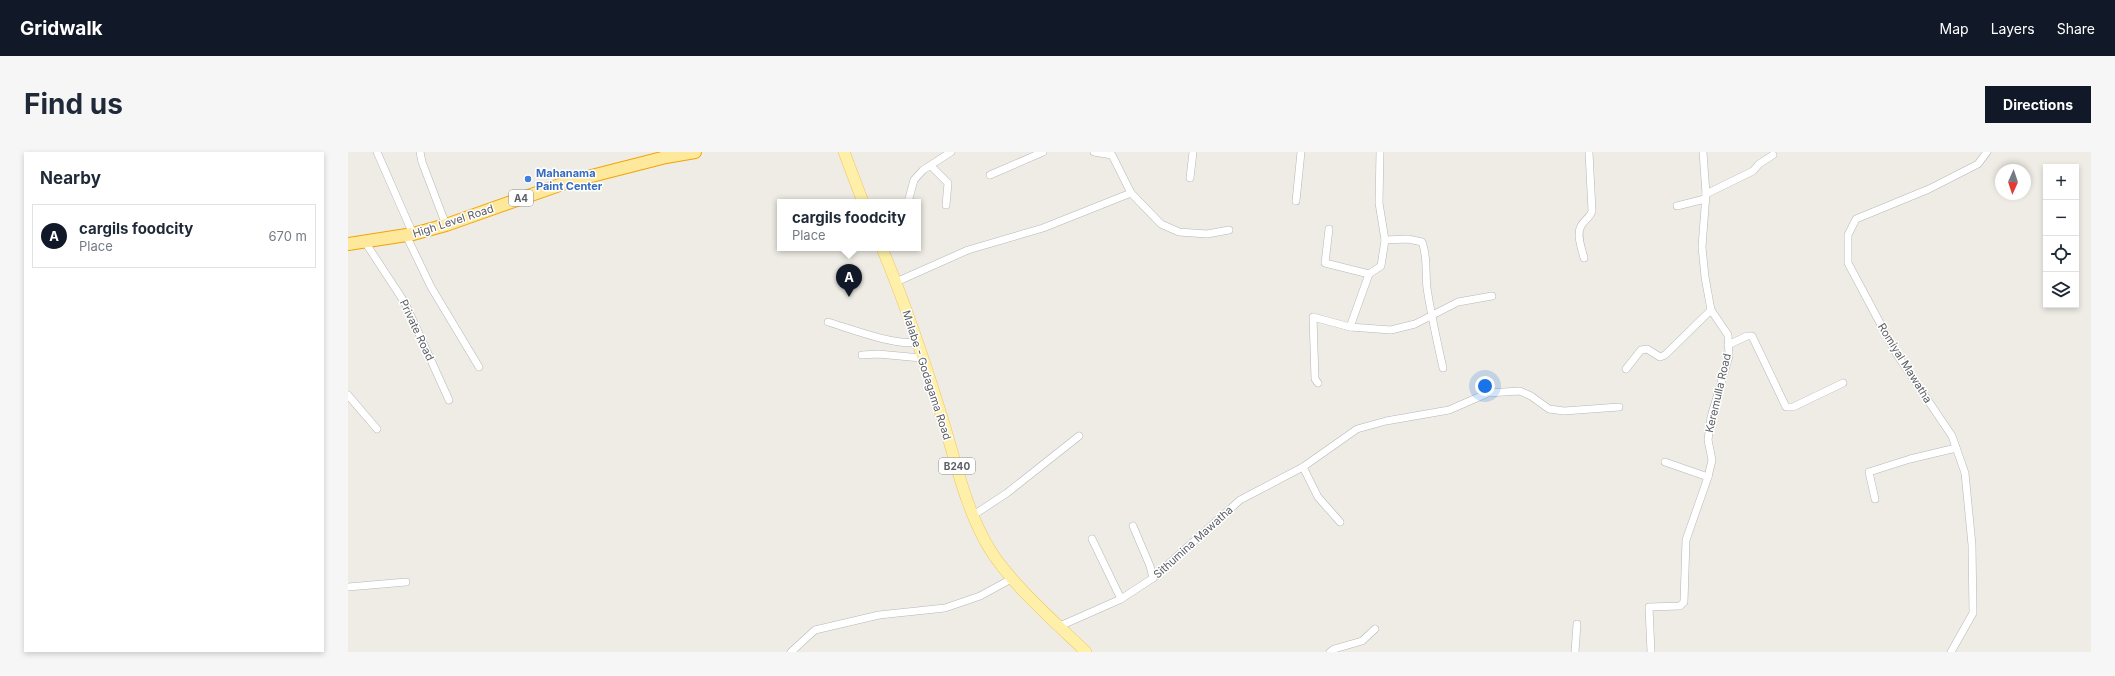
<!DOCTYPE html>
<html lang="en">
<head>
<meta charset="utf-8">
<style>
	body { margin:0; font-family:Inter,sans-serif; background:#f6f6f7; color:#1f2937 }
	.controls { position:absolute; right:12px; top:12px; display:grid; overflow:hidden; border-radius:0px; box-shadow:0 2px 6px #0003 }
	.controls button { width:36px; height:36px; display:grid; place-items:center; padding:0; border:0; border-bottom:1px solid #e0e1e3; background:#fff; color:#1f2937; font:20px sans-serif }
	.compass { position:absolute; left:1647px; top:12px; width:36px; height:36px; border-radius:50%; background:#fff; box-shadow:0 2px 6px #0003; rotate:183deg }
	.you { position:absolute; left:1137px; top:234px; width:14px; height:14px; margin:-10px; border:3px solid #fff; border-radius:50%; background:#1a73e8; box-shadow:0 0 0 6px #1a73e833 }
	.badge { display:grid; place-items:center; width:26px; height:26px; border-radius:50%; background:#111827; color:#fff; font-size:13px; font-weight:700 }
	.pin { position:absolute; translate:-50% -33px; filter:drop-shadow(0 1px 2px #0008) }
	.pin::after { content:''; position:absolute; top:21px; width:14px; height:12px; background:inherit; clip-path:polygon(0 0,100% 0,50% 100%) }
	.popup { position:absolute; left:429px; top:47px; width:144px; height:52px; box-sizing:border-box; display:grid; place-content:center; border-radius:0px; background:#fff; filter:drop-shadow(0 1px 3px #0005); font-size:13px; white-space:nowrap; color:#747a83 }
	.popup b { font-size:15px; color:#1f2937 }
	.popup::after { content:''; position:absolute; left:50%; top:100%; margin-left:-8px; border:8px solid transparent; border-top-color:#fff }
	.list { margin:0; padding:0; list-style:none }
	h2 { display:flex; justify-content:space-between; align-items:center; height:52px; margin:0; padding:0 16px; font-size:17px }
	h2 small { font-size:13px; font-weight:400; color:#747a83 }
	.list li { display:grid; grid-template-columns:26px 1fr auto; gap:12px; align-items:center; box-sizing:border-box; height:64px; margin:0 8px 8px; padding:0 8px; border:1px solid #e0e1e3; border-radius:0px }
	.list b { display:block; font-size:15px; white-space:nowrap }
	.list p { margin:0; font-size:13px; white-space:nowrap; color:#747a83 }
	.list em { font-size:13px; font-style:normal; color:#747a83 }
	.icon { flex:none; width:22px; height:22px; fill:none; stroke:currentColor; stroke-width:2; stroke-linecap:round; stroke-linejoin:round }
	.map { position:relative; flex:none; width:1743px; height:500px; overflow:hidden; border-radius:0px }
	header { display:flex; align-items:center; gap:24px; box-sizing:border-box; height:56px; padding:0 20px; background:#111827; color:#fff }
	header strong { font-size:19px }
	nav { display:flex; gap:22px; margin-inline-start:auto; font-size:14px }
	.intro { display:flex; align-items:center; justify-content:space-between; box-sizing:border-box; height:96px; padding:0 24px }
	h1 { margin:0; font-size:28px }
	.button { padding:10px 18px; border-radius:0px; background:#111827; color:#fff; font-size:14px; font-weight:700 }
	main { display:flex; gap:24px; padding:0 24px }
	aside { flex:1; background:#fff; border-radius:0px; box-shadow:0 2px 6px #0003 }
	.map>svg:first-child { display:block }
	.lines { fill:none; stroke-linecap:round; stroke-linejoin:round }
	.minor-casing { stroke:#b4b7bb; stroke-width:8 }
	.primary-casing { stroke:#f1c55a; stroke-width:12 }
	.trunk-casing { stroke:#f2a400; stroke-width:14 }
	.minor { stroke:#fff; stroke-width:7 }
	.primary { stroke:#fff0a9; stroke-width:11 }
	.trunk { stroke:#fee89b; stroke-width:12 }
	.shop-dot { fill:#3f7fe0; stroke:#fff; stroke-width:1.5 }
	.labels { text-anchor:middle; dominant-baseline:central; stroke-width:3; stroke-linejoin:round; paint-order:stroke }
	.shield { fill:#fff; stroke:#8d9093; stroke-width:1 }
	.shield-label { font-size:10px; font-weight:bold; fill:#5c6065 }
	.shop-label { font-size:11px; font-weight:bold; fill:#366cbe; stroke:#fff; text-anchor:start }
	.street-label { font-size:11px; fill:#5c6065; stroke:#fff }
</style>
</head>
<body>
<header>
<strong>Gridwalk</strong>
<nav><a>Map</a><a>Layers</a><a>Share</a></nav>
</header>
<div class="intro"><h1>Find us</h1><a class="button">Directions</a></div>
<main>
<aside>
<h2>Nearby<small></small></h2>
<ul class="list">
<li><span class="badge">A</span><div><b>cargils foodcity</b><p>Place</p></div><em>670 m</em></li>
</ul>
</aside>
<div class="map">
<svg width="1743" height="500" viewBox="0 0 1743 500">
	<rect width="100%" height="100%" fill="#eeece4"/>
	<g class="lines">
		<defs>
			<g id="minor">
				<polyline points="29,0 65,82"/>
				<polyline points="72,0 74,10 98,73"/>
				<polyline points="746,0 764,3 783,41 813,72 831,80 859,82 881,78"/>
				<polyline points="583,14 600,31 598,53"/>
				<polyline points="642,23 695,0"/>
				<polyline points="842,26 845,0"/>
				<polyline points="1358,42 1405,19 1411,12 1425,3"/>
				<polyline points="948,49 953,0"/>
				<polyline points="560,50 566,28 575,18 603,0"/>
				<polyline points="1329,54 1357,47"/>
				<polyline points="981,77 977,111 1021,122 1033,114 1037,88 1031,51 1032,0"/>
				<polyline points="58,83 83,135 131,215"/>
				<path d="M1037 88 1060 87 1074 90C1080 105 1077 120 1079 136 1083 163 1089 189 1095 216"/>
				<polyline points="17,90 57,151 101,248"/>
				<path d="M1236 106C1234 97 1228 83 1233 74 1236 68 1242 66 1244 59L1241 0"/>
				<polyline points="548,130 620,98 695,76 783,41"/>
				<path d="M480 170C503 177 547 194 569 190"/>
				<polyline points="1002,175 1043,178 1067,172 1110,150 1144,144"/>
				<polyline points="1380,193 1399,184 1404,184 1438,255 1445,255 1495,231"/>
				<polyline points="514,203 530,202 573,206"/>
				<polyline points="1278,217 1293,198 1299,197 1312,205 1317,203 1363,158"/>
				<polyline points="970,231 967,227 965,165 1002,175 1021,122"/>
				<polyline points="0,243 29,277"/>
				<polyline points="1317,310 1360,325"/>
				<polyline points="955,315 970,345 992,370"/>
				<polyline points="1527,347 1521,320 1562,307 1608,296"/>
				<polyline points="624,364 659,341 731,284"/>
				<polyline points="785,374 802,414 805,426"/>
				<polyline points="744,387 773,447"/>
				<polyline points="0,435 58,430"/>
				<polyline points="712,474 773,447 805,426 892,348 955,315 1009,277 1038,269 1101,258 1140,241 1172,239 1183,244 1201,257 1216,259 1271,255"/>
				<polyline points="443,500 467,478 531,463 597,456 632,444 665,426"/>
				<polyline points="982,500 986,497 1014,489 1027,477"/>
				<polyline points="1227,500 1229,472"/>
				<polyline points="1303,500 1301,455 1332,454 1336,450 1338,388 1360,325 1364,308 1360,288 1363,265 1381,204 1380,183 1363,158 1357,125 1354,95 1358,42 1355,0"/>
				<polyline points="1603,500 1625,461 1624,393 1617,321 1604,284 1548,201 1500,111 1500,83 1508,67 1581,37 1630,12 1639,0"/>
			</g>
			<g id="primary">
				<polyline points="496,0 515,50"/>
				<path d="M534 96C556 149 575 204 592 259 607 305 616 354 641 396 662 431 708 471 738 500"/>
			</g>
			<polyline id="trunk" points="0,92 65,82 98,73 220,30 318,5 347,0"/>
		</defs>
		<!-- minor casing -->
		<use href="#minor" class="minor-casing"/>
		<!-- primary casing -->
		<use href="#primary" class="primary-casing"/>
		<!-- trunk casing -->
		<use href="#trunk" class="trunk-casing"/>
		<!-- minor -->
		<use href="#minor" class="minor"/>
		<!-- primary -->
		<use href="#primary" class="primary"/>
		<!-- trunk -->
		<use href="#trunk" class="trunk"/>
	</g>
	<!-- markers -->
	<circle class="shop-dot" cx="180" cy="27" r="4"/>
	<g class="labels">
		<!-- shield labels -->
		<g class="shield">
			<rect x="161" y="38" width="24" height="16" rx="3"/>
			<rect x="591" y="306" width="36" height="16" rx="3"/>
		</g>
		<g class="shield-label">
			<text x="173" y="46">A4</text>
			<text x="609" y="314">B240</text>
		</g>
		<!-- shop labels -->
		<g class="shop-label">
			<text x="188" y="21">Mahanama<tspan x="188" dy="13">Paint Center</tspan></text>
		</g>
		<!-- street labels -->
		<g class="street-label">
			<text transform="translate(105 69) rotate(-18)">High Level Road</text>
			<text transform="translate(69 178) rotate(65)">Private Road</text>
			<text transform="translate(1557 211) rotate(58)">Romiyal Mawatha</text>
			<text transform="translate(579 223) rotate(72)">Malabe - Godagama Road</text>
			<text transform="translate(1370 241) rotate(-77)">Keremulla Road</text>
			<text transform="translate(845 390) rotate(-42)">Sithumina Mawatha</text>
		</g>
	</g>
</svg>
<div class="controls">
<button>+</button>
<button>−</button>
<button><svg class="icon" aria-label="locate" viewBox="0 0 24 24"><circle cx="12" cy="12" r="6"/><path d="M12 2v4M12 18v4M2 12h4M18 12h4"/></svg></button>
<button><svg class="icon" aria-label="layers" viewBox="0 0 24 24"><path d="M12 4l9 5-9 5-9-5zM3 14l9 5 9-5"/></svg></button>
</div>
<svg class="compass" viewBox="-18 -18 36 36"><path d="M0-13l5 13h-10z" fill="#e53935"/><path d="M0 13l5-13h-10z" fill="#747a83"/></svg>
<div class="you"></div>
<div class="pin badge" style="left:501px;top:145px">A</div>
<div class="popup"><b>cargils foodcity</b>Place</div>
</div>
</main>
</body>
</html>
